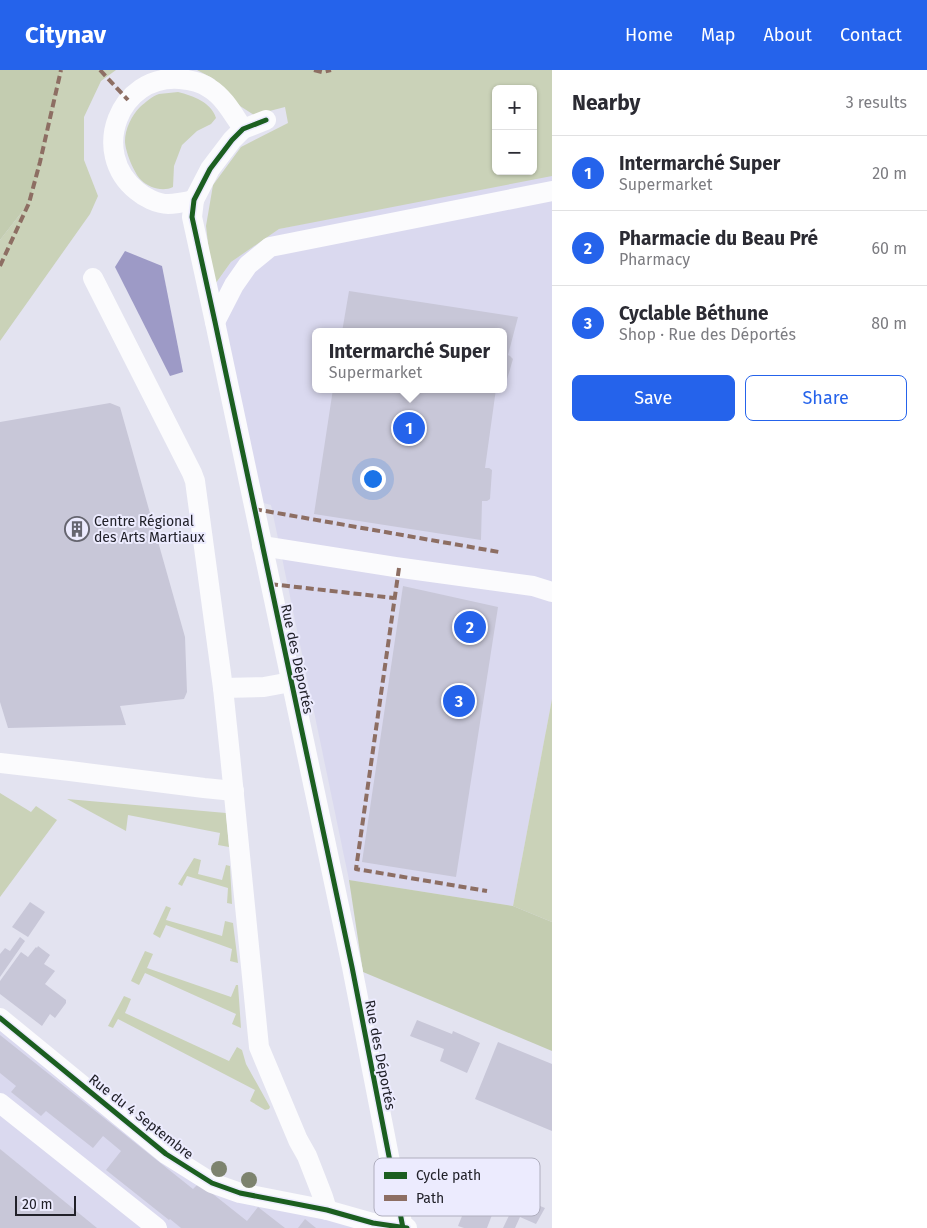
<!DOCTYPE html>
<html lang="en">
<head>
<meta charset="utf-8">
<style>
	body { margin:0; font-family:"Fira Sans",sans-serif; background:#f2f2f3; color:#2b2b33 }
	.controls { position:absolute; right:15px; top:15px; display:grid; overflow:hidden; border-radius:8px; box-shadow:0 1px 4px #0004 }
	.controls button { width:45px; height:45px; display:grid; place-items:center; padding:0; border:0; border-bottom:1px solid #e1e1e2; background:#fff; color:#2b2b33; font:25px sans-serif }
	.scale { position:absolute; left:15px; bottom:12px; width:61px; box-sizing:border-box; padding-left:5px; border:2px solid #212129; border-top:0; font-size:14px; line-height:18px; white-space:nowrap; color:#212129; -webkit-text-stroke:4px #ecebfe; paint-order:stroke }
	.you { position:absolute; left:372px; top:408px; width:18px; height:18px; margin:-12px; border:4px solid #fff; border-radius:50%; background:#1a73e8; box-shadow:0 0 0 8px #1a73e833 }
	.badge { display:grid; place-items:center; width:32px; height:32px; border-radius:50%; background:#2563eb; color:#fff; font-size:16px; font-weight:700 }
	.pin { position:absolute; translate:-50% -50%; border:2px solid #fff; box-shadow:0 1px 5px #0006 }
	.popup { position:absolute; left:312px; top:258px; width:195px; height:65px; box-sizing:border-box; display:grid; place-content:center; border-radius:8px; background:#fff; filter:drop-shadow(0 1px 4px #0005); font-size:16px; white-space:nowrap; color:#7c7c81 }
	.popup b { font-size:19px; color:#2b2b33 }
	.popup::after { content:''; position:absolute; left:50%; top:100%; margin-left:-10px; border:10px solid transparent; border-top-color:#fff }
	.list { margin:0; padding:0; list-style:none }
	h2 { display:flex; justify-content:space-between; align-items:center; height:65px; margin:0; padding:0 20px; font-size:21px }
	h2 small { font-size:16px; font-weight:400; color:#7c7c81 }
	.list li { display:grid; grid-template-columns:32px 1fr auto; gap:15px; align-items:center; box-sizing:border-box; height:75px; padding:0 20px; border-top:1px solid #e1e1e2 }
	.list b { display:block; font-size:19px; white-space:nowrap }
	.list p { margin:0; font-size:16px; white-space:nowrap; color:#7c7c81 }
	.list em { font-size:16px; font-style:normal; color:#7c7c81 }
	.actions { display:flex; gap:10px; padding:15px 20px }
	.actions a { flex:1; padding:11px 0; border:1px solid #2563eb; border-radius:8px; text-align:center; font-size:18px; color:#2563eb }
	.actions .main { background:#2563eb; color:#fff }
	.map { position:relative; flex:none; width:552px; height:1158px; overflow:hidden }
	header { display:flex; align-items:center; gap:30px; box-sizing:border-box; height:70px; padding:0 25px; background:#2563eb; color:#fff }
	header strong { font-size:24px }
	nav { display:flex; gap:28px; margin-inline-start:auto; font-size:18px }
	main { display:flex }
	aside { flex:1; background:#fff }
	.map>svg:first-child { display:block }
	.built { fill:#dad9ef; fill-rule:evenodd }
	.green { fill:#cad2b8; fill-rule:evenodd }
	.forest { fill:#c3ccb0 }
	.water { fill:#9d9ac6 }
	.building { fill:#c8c7d8 }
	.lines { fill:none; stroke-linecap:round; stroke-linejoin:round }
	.minor { stroke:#fbfbfd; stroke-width:20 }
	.quiet { stroke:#8d6e63; stroke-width:4; stroke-dasharray:8 4; stroke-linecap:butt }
	.cycleway-casing { stroke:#ecebfe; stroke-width:8 }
	.cycleway { stroke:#1b5e20; stroke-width:5 }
	.tree { fill:#7d836e }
	.labels { text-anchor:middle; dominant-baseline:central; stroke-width:4; stroke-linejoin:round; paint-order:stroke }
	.poi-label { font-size:14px; fill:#212129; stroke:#ecebfe; text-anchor:start }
	.street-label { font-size:14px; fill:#212129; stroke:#ecebfe }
	.key { fill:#ecebfe; stroke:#afaebe; stroke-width:1 }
	.key-label { font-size:14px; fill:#212129 }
</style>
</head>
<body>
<header>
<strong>Citynav</strong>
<nav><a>Home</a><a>Map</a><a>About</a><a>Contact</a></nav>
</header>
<main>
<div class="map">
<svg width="552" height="1158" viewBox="0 0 552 1158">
	<rect width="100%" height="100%" fill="#e3e3f0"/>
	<!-- built -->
	<g class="built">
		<path d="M552 101V629L513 836 349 810 271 435 252 430 209 223 231 192 279 159ZM315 262H503V319H315Z"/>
		<polygon points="0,948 212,1113 407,1158 0,1158"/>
	</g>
	<!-- green -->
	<g class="green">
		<polygon points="61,0 116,0 101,11 84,47 84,90 98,126 90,144 0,271 0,170 29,133"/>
		<path d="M197 0H552V106L279 159 231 192 213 217 206 156 213 115 241 77 288 53 285 37 254 45 240 36 214 9ZM496 19H533V101H496Z"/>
		<path d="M178 22C193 26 211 32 216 48L211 54 197 61 182 75 174 96 173 117C163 122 149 118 141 110 134 103 125 81 125 71 125 59 132 45 140 37 146 32 152 26 159 24 165 23 172 23 178 22Z"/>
		<polygon points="552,629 552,852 513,836"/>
		<polygon points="0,723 31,742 36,736 57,750 0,827"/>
		<polygon points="67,729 226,743 229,777 218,775 220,763 128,745 126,761"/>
		<polygon points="194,788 201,790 198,804 222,810 226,795 230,796 232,834 227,833 228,818 187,806 182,816 178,814"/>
		<polygon points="166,836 171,838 166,850 222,866 225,851 233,853 238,893 230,891 232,879 166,855 160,868 153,864"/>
		<polygon points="145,881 153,884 147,898 231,927 236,915 238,915 241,958 232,954 236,944 145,903 139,915 131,911"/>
		<polygon points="124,926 131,929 125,943 229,991 237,977 242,980 246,994 270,1037 269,1039 265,1040 250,1031 255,1020 118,949 113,958 108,956"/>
	</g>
	<!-- forest -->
	<g class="forest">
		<polygon points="0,0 61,0 40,92 29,133 0,170"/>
		<polygon points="349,810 513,836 552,852 552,981 363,902"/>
	</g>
	<!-- water -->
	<polygon class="water" points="125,181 162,196 183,302 170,306 115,197"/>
	<!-- building -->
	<g class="building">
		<polygon points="349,221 518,247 508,285 510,286 513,289 505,316 503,317 503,262 342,262"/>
		<polygon points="333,319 496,319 485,398 489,398 492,400 490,429 487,431 482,431 481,470 314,444"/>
		<polygon points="110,333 120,337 185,567 187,622 184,629 120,636 126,655 8,658 0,632 0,352"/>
		<polygon points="403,516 498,537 456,807 362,792"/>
		<polygon points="30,832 45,842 28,867 12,857"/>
		<polygon points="20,867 25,871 0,907 0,884 5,878 10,881"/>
		<polygon points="38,876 50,885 44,894 55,901 45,914 66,930 66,933 55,948 50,944 42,956 0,924 0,911 21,882 28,887 36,877 37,878"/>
		<polygon points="417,950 452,964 453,961 480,973 467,1003 440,991 444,979 410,966"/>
		<polygon points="0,965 193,1119 199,1113 247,1151 258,1137 285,1158 181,1158 170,1149 169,1150 106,1100 121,1081 103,1066 93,1078 46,1041 41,1046 11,1022 16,1016 0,1003"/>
		<polygon points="498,972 552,994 552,1061 475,1029"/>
		<polygon points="0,1079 97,1158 0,1158"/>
		<polygon points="475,1114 500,1124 487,1158 464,1158 458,1156"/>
		<polygon points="518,1127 545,1138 536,1154 520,1147 515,1158 503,1158"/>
		<polygon points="305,1149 316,1158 298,1158"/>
	</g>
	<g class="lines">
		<!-- minor -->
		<g class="minor">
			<polyline points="266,50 243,59 232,70 210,99 194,130 192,147 215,252 352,897 403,1158"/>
			<path d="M194 130C185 132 176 134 168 134 157 134 144 127 137 121 89 83 119 4 180 9 190 10 201 12 209 18 224 27 233 44 243 59"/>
			<polyline points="93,208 192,403 195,411 223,618 230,685 259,977 298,1070 307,1086 323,1127 327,1140"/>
			<polyline points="215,252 234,215 248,195 270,177 552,121"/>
			<polyline points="262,476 395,497 533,516 552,522"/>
			<polyline points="223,618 264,617 291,612"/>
			<polyline points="0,693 70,701 204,718 234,721"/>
			<polyline points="0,948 166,1084 212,1113 240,1123 327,1140 373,1153 407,1158"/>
			<polyline points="0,1033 157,1158"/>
		</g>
		<!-- quiet -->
		<g class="quiet">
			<polyline points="100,0 128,30"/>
			<polyline points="314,0 322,2 331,0"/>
			<polyline points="0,196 29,133 40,92 61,0"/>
			<polyline points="254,439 499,482"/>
			<polyline points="399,498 356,799 487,821"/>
			<polyline points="270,514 394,528"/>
		</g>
		<defs>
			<g id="cycleway">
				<polyline points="266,50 243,59 232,70 210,99 194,130 192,147 215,252 352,897 403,1158"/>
				<polyline points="0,948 166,1084 212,1113 240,1123 327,1140 373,1153 407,1158"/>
			</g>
		</defs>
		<!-- cycleway casing -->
		<use href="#cycleway" class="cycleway-casing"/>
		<!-- cycleway -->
		<use href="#cycleway" class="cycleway"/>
	</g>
	<!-- trees -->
	<g class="tree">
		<circle cx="219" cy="1099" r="8"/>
		<circle cx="249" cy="1110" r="8"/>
	</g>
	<!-- icons -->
	<defs>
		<symbol id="building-ring" viewBox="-11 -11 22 22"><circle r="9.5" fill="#ecebfe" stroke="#65656f" stroke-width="1.5"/><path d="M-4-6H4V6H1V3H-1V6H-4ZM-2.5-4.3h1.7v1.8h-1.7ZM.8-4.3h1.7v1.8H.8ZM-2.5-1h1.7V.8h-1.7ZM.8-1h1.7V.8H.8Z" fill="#65656f"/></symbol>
	</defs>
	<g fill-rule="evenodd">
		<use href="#building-ring" x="63" y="445" width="28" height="28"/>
	</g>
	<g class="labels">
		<!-- poi labels -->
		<g class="poi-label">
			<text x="94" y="451">Centre Régional<tspan x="94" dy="16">des Arts Martiaux</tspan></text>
		</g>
		<!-- street labels -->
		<g class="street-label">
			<text transform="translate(297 589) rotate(78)">Rue des Déportés</text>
			<text transform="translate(380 985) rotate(79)">Rue des Déportés</text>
			<text transform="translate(141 1047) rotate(38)">Rue du 4 Septembre</text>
		</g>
	</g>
	<!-- legend -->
	<rect x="374" y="1088" width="166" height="58" rx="8" class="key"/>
	<rect x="384" y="1102" width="23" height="7" fill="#1b5e20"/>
	<rect x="384" y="1125" width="23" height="6" fill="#8d6e63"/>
	<g class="key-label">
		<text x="416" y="1110">Cycle path</text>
		<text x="416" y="1133">Path</text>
	</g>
</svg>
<div class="controls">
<button>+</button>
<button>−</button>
</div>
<div class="scale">20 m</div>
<div class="you"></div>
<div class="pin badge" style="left:409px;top:358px">1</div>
<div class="popup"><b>Intermarché Super</b>Supermarket</div>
<div class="pin badge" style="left:470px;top:557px">2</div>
<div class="pin badge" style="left:459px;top:631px">3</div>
</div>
<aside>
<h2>Nearby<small>3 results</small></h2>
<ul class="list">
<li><span class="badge">1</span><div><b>Intermarché Super</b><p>Supermarket</p></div><em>20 m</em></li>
<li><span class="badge">2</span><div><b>Pharmacie du Beau Pré</b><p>Pharmacy</p></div><em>60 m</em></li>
<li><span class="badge">3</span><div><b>Cyclable Béthune</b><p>Shop · Rue des Déportés</p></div><em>80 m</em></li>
</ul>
<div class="actions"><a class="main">Save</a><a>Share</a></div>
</aside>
</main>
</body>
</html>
